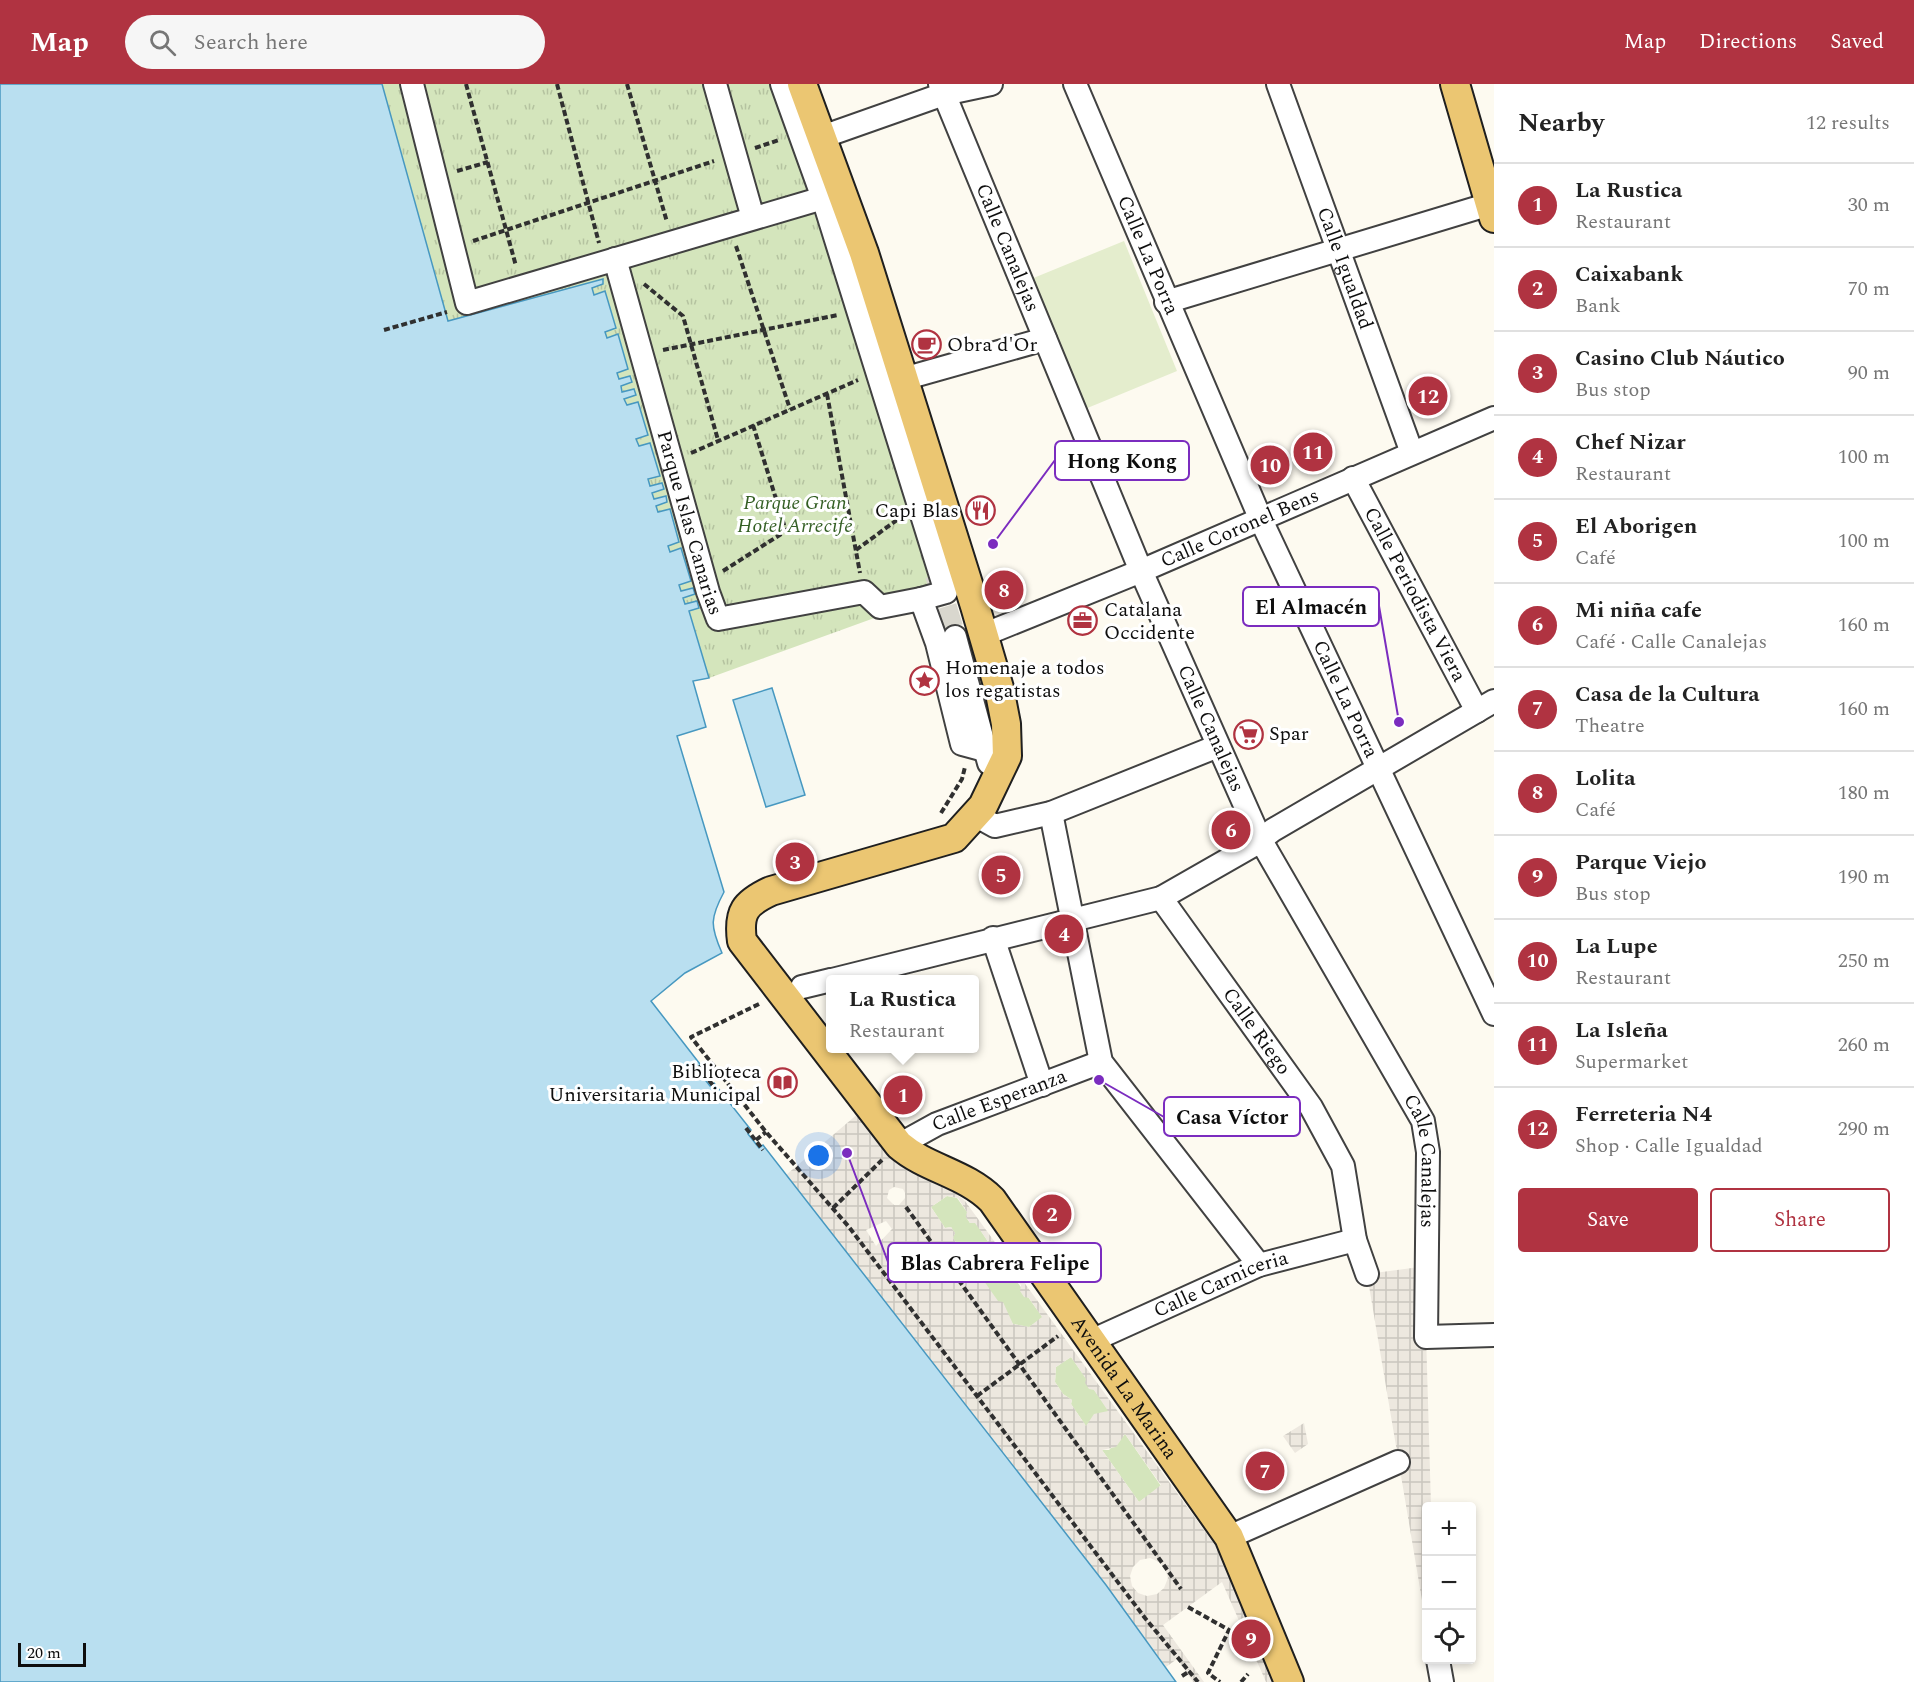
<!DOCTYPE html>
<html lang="en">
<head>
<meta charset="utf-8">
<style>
	body { margin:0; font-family:Spectral,serif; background:#f6f6f6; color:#222 }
	.controls { position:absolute; right:18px; bottom:18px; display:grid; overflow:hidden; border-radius:6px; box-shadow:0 3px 9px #0003 }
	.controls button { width:54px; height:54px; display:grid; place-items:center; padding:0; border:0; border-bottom:2px solid #e0e0e0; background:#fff; color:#222; font:30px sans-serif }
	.scale { position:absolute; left:18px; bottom:15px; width:68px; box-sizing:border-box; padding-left:6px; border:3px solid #0e0e0e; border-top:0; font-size:16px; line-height:21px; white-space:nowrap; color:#0e0e0e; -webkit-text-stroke:4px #fff; paint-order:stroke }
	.you { position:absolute; left:819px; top:1072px; width:21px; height:21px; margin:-15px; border:4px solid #fff; border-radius:50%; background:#1a73e8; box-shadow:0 0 0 9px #1a73e833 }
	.badge { display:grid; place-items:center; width:39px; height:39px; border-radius:50%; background:#b03341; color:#fff; font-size:20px; font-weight:700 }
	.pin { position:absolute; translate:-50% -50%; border:3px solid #fff; box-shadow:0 2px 6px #0006 }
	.popup { position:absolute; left:826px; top:891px; width:153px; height:78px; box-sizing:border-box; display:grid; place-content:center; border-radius:6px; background:#fff; filter:drop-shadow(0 2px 4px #0005); font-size:20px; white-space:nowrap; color:#767676 }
	.popup b { font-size:22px; color:#222 }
	.popup::after { content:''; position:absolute; left:50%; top:100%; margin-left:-12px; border:12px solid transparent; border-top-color:#fff }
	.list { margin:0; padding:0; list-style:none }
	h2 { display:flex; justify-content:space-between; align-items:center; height:78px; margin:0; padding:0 24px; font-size:26px }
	h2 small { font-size:20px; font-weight:400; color:#767676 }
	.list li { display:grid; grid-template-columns:39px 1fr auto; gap:18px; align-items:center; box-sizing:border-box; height:84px; padding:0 24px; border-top:2px solid #e0e0e0 }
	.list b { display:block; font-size:22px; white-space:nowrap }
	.list p { margin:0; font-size:20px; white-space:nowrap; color:#767676 }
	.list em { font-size:20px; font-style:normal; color:#767676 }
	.actions { display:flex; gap:12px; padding:18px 24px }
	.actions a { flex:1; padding:14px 0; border:2px solid #b03341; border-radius:6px; text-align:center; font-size:21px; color:#b03341 }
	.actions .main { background:#b03341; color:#fff }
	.icon { flex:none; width:33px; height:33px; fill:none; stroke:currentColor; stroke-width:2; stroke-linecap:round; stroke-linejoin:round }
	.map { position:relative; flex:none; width:1494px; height:1598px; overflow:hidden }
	header { display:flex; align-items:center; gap:36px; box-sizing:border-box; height:84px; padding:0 30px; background:#b03341; color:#fff }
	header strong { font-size:28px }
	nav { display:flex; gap:33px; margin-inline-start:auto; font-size:21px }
	.search { width:420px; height:54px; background:#f6f6f6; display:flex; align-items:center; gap:15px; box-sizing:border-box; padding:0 21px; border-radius:33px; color:#767676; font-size:22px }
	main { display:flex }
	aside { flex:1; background:#fff }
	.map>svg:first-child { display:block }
	.park { fill:url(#park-tufts) }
	.garden { fill:#d4e5bc }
	.pitch { fill:#e4edcd }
	.plaza { fill:url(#plaza-grid); fill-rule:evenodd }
	.water { fill:#b9dff0; stroke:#4798c0; stroke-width:1.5 }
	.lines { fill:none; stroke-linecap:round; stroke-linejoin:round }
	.minor-tunnel { stroke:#d9d7ce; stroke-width:22; stroke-dasharray:22 11; stroke-linecap:butt }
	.minor-casing { stroke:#414141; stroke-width:26 }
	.major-casing { stroke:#1f1f1f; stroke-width:32 }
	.path { stroke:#303030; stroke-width:4; stroke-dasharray:6 3; stroke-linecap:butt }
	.minor { stroke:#fff; stroke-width:22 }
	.major { stroke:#ebc672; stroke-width:28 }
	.labels { text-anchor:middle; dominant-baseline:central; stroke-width:6; stroke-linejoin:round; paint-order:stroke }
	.street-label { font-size:20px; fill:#0e0e0e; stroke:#fff }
	.poi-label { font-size:20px; fill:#0e0e0e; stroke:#fff; text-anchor:start }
	.park-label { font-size:20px; font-style:italic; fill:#345f24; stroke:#fff }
	.leader { fill:none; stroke:#7b2cbf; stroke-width:2 }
	.callout-dot { fill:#7b2cbf; stroke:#fff; stroke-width:2 }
	.callout { fill:#fff; stroke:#7b2cbf; stroke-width:2 }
	.callout-label { font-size:21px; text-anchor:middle; font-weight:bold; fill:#0e0e0e }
</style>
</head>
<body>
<header>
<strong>Map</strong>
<div class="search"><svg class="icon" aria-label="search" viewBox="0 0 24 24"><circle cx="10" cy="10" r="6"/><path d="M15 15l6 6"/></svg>Search here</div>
<nav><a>Map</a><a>Directions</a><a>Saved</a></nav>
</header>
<main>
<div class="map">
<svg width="1494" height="1598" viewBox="0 0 1494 1598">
	<defs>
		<pattern id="park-tufts" width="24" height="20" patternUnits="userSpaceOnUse" patternTransform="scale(1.5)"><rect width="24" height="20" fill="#d4e5bc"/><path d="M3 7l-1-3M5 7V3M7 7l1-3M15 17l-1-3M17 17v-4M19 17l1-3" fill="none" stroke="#b5c3a0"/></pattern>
		<pattern id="plaza-grid" width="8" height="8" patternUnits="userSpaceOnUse" patternTransform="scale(1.5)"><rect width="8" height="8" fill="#ede8df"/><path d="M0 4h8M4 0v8" fill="none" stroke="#cac6be"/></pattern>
	</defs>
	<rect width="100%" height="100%" fill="#fdfaf0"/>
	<!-- park -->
	<polygon class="park" points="382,0 777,0 946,508 709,594 689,527 697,517 685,520 683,514 693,504 681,507 679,501 691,497 681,465 670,468 668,461 679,457 670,425 658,428 656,421 667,417 654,415 652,409 664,404 650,402 648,395 660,391 650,359 638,362 636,355 648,351 624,315 636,310 634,305 622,308 621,302 630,292 619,295 617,289 628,285 618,251 606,254 604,247 616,243 605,208 594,211 592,203 603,200 603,195 448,237"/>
	<!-- garden -->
	<g class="garden">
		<polygon points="947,1112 957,1114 967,1128 966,1133 970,1139 975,1138 989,1159 967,1175 953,1154 955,1149 951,1143 945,1144 931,1123"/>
		<polygon points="1005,1181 1043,1234 1029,1243 1013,1240 983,1197 991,1196"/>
		<polygon points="1071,1273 1109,1327 1086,1342 1071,1320 1072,1316 1063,1310 1055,1298 1056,1283"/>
		<polygon points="1125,1350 1161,1402 1139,1418 1102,1366 1109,1366"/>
	</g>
	<!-- pitch -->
	<polygon class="pitch" points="1124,157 1177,287 1085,325 1031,195"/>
	<!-- plaza -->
	<g class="plaza">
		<path d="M860 1028 965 1117 1220 1468 1278 1598H1266L1222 1498 1163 1541 1204 1598H1193L1177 1575 1166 1583 1106 1501 786 1091ZM894 1103 903 1105 905 1109V1114L899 1121H894L887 1114 889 1106ZM947 1112 958 1114 967 1128 966 1133 970 1139H975L989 1159 975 1162 967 1174 953 1154 955 1149 951 1143 945 1144 931 1123ZM886 1137 892 1145 876 1162 866 1146ZM1005 1182 1021 1201 1020 1207 1024 1213 1029 1214 1042 1233 1029 1243 1013 1240 1003 1218 998 1217 984 1197 998 1193ZM1071 1273 1086 1295 1085 1299 1089 1305 1094 1306 1108 1327 1094 1330 1086 1342 1071 1320 1072 1316 1063 1310 1055 1298 1056 1283ZM1125 1350 1161 1401 1139 1418 1102 1366 1116 1363ZM1150 1474 1159 1478 1165 1485 1168 1494 1164 1504 1157 1510 1147 1512 1138 1509 1132 1502 1130 1492 1133 1483 1140 1476Z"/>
		<polygon points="1427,1182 1425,1215 1431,1422 1426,1422 1426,1540 1367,1190"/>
		<polygon points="1304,1339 1308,1360 1295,1369 1283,1352"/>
	</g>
	<!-- water -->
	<g class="water">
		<path d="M0 0H382L448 237 603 195V200L592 204 594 211 605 207 616 244 605 248 607 254 618 250 628 285 617 289 619 295 630 292 632 298 621 302 622 308 634 305 636 311 624 315 627 321 638 318 648 351 636 355 639 362 650 359 660 392 648 395 650 402 662 399 664 405 652 409 654 415 666 412 667 418 656 422 658 428 670 425 679 458 668 462 670 468 681 464 691 497 679 501 681 507 693 504 695 510 683 514 685 520 697 517 699 524 689 527 709 594 693 597 706 643 677 652 724 808C710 834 710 842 722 869L685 889 651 917 703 984 699 988 710 1002 714 999 751 1046 748 1050 759 1064 763 1061 1106 1501 1176 1598H0Z"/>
		<polygon points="772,604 805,711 766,723 733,616"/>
	</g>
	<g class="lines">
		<!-- minor-tunnel -->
		<polyline class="minor-tunnel" points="936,491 955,553"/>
		<defs>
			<g id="minor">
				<polyline points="412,0 467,219 823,114"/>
				<polyline points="715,0 753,134"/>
				<polyline points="782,0 823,114 946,508 921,515"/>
				<path id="s1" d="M940 0 1141 487 1260 755 1423 1037 1428 1068 1426 1253 1494 1251"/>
				<path id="s2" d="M1075 0 1261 436 1494 930"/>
				<path id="s3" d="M1278 0 1412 369"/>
				<polyline points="822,53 944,10 991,0"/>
				<path id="s4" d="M615 175 708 508 718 535 864 508 880 523 921 515 937 559 962 660 988 667"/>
				<polyline points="1166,218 1490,120"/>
				<polyline points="903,295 1045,255"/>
				<path id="s5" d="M1353 394 1477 627"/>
				<path id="s6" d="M983 551 1141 487 1494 334"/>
				<polyline points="955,553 989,679"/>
				<polyline points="1051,729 1101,978 1259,1181"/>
				<polyline points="975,731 995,742 1051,729 1218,662"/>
				<path id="s7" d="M1161 814 1311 1023 1343 1082 1355 1156 1367 1190"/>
				<polyline points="993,854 1042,1001"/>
				<polyline points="832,896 1161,814 1252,762 1273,746 1494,617"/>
				<polyline points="802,903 831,896"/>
				<path id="s8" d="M899 1061 937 1040 1101 978"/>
				<path id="s9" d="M1091 1257 1259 1181 1355 1156"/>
				<polyline points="1229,1453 1398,1378"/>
				<polyline points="1438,1576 1442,1598"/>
			</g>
			<g id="major">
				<path id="s10" d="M802 0 864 169 975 522 999 604 1006 640 1007 672 983 722 954 754 771 807C745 819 738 828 742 857L899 1061C927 1085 965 1089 992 1116L1229 1453 1289 1598"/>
				<polyline points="1455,0 1494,134"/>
			</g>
		</defs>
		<!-- minor casing -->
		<use href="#minor" class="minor-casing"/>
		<!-- major casing -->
		<use href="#major" class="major-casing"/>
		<!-- path -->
		<g class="path">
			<polyline points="466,0 516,182"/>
			<polyline points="557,0 599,159"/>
			<polyline points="627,0 667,138"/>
			<polyline points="755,64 779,56"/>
			<polyline points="457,87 488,78"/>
			<polyline points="473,157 714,77"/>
			<polyline points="736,162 790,325"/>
			<polyline points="644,200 683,232 718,356"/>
			<polyline points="384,246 447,228"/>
			<polyline points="663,266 838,231"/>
			<polyline points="827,310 860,489"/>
			<polyline points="753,341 786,447"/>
			<polyline points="691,369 858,296"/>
			<polyline points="856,466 901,433"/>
			<polyline points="723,487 786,447 852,442"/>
			<polyline points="941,729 962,695 965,683"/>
			<polyline points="759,920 691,953 766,1048 849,1143 1145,1534 1198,1598"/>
			<polyline points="698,982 715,1004"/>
			<polyline points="707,994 717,986"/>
			<polyline points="746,1044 763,1066"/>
			<polyline points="756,1056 766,1048"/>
			<polyline points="906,1123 1181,1505"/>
			<polyline points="833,1124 882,1076"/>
			<polyline points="977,1312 1058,1252"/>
			<polyline points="1188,1523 1229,1546 1208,1589 1220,1598"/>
			<polyline points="1182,1592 1190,1587"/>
			<polyline points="1241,1598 1248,1590"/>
		</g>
		<!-- minor -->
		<use href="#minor" class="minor"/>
		<!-- major -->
		<use href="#major" class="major"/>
	</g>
	<!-- icons -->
	<defs>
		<symbol id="cafe-ring" viewBox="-11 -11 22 22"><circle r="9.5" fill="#fff" stroke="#b03341" stroke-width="1.5"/><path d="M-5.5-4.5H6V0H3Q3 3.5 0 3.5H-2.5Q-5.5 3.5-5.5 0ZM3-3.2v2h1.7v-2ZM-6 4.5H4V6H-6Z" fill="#b03341"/></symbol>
		<symbol id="restaurant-ring" viewBox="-11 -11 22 22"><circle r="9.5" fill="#fff" stroke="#b03341" stroke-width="1.5"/><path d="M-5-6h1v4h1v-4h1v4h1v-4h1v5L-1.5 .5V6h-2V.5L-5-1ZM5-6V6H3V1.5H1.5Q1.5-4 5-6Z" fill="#b03341"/></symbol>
		<symbol id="office-ring" viewBox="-11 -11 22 22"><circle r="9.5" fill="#fff" stroke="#b03341" stroke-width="1.5"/><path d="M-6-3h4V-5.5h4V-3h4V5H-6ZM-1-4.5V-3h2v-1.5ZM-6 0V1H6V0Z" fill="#b03341"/></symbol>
		<symbol id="sight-ring" viewBox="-11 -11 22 22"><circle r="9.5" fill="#fff" stroke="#b03341" stroke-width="1.5"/><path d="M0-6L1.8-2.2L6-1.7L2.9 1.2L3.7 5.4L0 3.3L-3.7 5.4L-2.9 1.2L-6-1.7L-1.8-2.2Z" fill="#b03341"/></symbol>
		<symbol id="supermarket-ring" viewBox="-11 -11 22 22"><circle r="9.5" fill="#fff" stroke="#b03341" stroke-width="1.5"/><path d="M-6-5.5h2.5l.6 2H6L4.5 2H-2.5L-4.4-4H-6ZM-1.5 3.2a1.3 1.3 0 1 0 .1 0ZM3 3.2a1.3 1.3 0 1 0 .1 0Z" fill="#b03341"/></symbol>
		<symbol id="library-ring" viewBox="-11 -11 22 22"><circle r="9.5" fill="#fff" stroke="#b03341" stroke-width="1.5"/><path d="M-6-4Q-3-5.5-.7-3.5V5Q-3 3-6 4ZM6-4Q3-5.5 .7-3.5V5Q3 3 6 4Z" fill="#b03341"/></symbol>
	</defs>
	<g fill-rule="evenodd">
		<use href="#cafe-ring" x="910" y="244" width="33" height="33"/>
		<use href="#restaurant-ring" x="964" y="410" width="33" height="33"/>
		<use href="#office-ring" x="1066" y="520" width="33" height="33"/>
		<use href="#sight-ring" x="908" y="580" width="33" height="33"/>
		<use href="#supermarket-ring" x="1232" y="634" width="33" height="33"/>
		<use href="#library-ring" x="766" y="982" width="33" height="33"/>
	</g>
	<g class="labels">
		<!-- street labels -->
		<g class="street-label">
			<text stroke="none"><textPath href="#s1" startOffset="177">Calle Canalejas</textPath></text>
			<text stroke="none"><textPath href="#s2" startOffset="186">Calle La Porra</textPath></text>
			<text stroke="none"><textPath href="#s3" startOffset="196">Calle Igualdad</textPath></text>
			<text stroke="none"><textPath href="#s4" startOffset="274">Parque Islas Canarias</textPath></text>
			<text stroke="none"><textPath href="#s6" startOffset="278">Calle Coronel Bens</textPath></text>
			<text stroke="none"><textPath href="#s5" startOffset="132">Calle Periodista Viera</textPath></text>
			<text stroke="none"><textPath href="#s2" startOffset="672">Calle La Porra</textPath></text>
			<text stroke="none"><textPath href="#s1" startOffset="699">Calle Canalejas</textPath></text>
			<text stroke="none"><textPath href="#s7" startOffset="164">Calle Riego</textPath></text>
			<text stroke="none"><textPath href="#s8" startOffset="110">Calle Esperanza</textPath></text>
			<text stroke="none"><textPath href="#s1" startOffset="1185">Calle Canalejas</textPath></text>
			<text stroke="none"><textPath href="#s9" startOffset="142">Calle Carniceria</textPath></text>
			<text stroke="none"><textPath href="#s10" startOffset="1653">Avenida La Marina</textPath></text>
		</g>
		<!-- poi labels -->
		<g class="poi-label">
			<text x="947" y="261">Obra d'Or</text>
			<text x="959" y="427" text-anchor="end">Capi Blas</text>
			<text x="1104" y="526">Catalana<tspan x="1104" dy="23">Occidente</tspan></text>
			<text x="945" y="584">Homenaje a todos<tspan x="945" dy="23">los regatistas</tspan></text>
			<text x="1269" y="650">Spar</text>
			<text x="761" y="988" text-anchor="end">Biblioteca<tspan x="761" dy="23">Universitaria Municipal</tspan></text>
		</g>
		<!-- park labels -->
		<g class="park-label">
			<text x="795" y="419">Parque Gran<tspan x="795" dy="23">Hotel Arrecife</tspan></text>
		</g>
	</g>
	<!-- callouts -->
	<path class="leader" d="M993 460L1055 376M1399 638L1379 522M1099 996L1164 1033M847 1069L888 1178"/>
	<g class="callout-dot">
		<circle cx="993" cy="460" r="6"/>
		<circle cx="1399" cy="638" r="6"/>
		<circle cx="1099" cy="996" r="6"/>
		<circle cx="847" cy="1069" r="6"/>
	</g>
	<g class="callout">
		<rect x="1055" y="357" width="134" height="39" rx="6"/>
		<rect x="1243" y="503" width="136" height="39" rx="6"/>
		<rect x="1164" y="1013" width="136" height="39" rx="6"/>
		<rect x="888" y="1159" width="213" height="39" rx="6"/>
	</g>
	<g class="callout-label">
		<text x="1122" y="384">Hong Kong</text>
		<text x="1311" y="530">El Almacén</text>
		<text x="1232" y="1040">Casa Víctor</text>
		<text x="995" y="1186">Blas Cabrera Felipe</text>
	</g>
</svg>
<div class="controls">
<button>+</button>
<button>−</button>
<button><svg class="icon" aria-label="locate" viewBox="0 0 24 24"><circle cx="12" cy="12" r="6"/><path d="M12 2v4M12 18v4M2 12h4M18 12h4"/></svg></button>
</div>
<div class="scale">20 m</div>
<div class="you"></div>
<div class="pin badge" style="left:903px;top:1011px">1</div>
<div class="popup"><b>La Rustica</b>Restaurant</div>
<div class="pin badge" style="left:1052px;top:1130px">2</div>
<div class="pin badge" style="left:795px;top:778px">3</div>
<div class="pin badge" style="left:1064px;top:850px">4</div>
<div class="pin badge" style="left:1001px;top:791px">5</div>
<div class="pin badge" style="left:1231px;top:746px">6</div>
<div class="pin badge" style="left:1265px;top:1387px">7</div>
<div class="pin badge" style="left:1004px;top:506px">8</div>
<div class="pin badge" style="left:1251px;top:1555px">9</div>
<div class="pin badge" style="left:1270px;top:381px">10</div>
<div class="pin badge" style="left:1313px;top:368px">11</div>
<div class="pin badge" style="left:1428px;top:312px">12</div>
</div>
<aside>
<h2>Nearby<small>12 results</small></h2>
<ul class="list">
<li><span class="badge">1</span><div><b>La Rustica</b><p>Restaurant</p></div><em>30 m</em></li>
<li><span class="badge">2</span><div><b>Caixabank</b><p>Bank</p></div><em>70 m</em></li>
<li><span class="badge">3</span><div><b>Casino Club Náutico</b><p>Bus stop</p></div><em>90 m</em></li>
<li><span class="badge">4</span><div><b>Chef Nizar</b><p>Restaurant</p></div><em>100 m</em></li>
<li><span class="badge">5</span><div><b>El Aborigen</b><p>Café</p></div><em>100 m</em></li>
<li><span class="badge">6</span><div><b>Mi niña cafe</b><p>Café · Calle Canalejas</p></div><em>160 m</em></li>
<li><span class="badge">7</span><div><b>Casa de la Cultura</b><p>Theatre</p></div><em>160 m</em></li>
<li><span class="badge">8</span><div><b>Lolita</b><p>Café</p></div><em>180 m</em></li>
<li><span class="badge">9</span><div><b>Parque Viejo</b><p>Bus stop</p></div><em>190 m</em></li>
<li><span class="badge">10</span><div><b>La Lupe</b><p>Restaurant</p></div><em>250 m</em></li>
<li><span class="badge">11</span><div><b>La Isleña</b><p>Supermarket</p></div><em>260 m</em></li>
<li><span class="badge">12</span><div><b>Ferreteria N4</b><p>Shop · Calle Igualdad</p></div><em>290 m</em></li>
</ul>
<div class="actions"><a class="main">Save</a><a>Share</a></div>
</aside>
</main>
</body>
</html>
